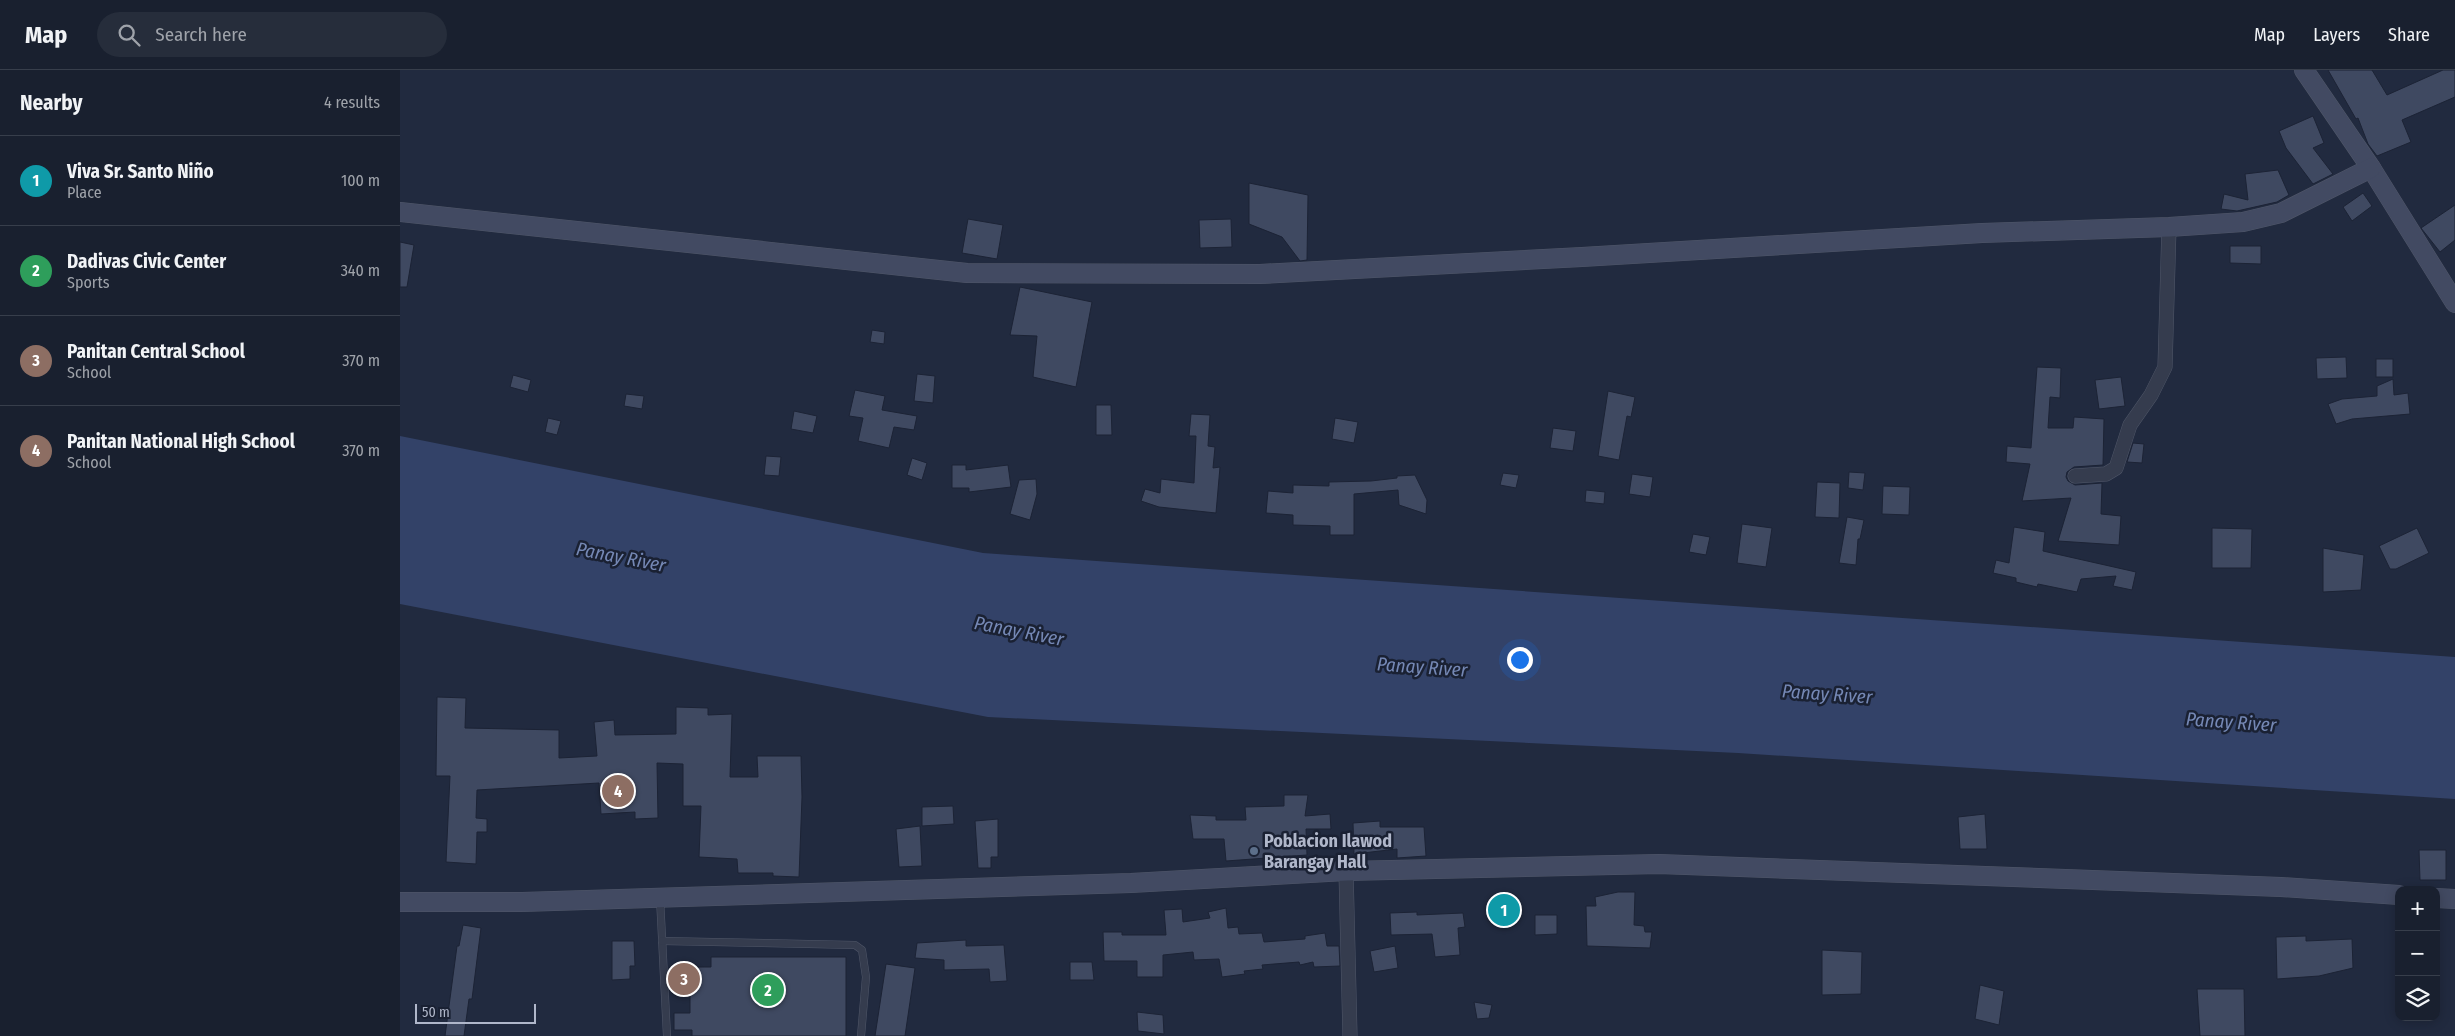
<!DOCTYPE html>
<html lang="en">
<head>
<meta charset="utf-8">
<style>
	body { margin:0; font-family:"Fira Sans Condensed",sans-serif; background:#262d3b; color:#f1f3f6 }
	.controls { position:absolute; right:15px; bottom:15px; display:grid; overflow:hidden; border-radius:10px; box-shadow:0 2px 12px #0003 }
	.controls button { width:45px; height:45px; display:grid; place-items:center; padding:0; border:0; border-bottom:1px solid #373e4b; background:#19202f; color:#f1f3f6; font:25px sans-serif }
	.scale { position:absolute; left:15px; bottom:12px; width:121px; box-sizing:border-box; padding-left:5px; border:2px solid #b0b7ca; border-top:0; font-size:14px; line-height:18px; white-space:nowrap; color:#b0b7ca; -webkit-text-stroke:4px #1a2133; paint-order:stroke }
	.you { position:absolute; left:1119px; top:589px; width:18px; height:18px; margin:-12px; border:4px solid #fff; border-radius:50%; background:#1a73e8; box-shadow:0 0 0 8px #1a73e833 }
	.badge { display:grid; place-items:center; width:32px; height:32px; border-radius:50%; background:#80a1ff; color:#fff; font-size:16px; font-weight:700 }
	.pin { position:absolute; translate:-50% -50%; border:2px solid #fff; box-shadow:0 1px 5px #0006 }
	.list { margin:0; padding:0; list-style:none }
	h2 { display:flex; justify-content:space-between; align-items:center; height:65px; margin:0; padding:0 20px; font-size:21px }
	h2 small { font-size:16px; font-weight:400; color:#9fa3aa }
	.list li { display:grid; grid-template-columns:32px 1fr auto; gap:15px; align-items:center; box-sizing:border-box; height:90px; padding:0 20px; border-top:1px solid #373e4b }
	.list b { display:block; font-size:19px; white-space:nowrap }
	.list p { margin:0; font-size:16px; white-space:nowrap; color:#9fa3aa }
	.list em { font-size:16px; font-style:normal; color:#9fa3aa }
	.icon { flex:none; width:28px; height:28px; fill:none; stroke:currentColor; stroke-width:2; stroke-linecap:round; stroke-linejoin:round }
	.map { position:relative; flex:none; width:2055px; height:966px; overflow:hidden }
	header { display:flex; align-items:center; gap:30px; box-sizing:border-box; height:70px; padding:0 25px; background:#19202f; border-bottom:1px solid #373e4b }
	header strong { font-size:24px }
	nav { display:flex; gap:28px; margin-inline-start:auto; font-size:18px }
	.search { width:350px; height:45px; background:#262d3b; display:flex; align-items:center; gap:12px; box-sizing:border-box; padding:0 18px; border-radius:28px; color:#9fa3aa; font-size:19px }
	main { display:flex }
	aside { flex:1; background:#19202f }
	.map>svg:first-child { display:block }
	.water { fill:#334268 }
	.building { fill:#3f4961; stroke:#1c2335 }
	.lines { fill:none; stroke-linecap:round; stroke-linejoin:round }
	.lane-casing { stroke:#505769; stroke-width:8 }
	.street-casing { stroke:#505769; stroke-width:15 }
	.secondary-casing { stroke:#505769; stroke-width:20 }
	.lane { stroke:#353c4e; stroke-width:7 }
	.street { stroke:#353c4e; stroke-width:14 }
	.secondary { stroke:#424a62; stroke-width:19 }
	.service-dot { fill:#5c6f8a; stroke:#1a2133; stroke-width:2 }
	.labels { text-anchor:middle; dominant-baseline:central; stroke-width:5; stroke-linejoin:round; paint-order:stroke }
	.poi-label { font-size:18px; font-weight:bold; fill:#b0b7ca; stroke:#1a2133; text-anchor:start }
	.water-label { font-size:19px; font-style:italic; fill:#7588b5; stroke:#1a2133 }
</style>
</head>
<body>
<header>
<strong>Map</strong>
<div class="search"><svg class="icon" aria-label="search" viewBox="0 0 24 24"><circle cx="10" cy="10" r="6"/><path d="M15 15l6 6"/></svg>Search here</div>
<nav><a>Map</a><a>Layers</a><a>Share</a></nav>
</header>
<main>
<aside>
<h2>Nearby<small>4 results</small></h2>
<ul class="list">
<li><span class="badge" style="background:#0f9aa8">1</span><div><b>Viva Sr. Santo Niño</b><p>Place</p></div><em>100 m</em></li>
<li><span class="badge" style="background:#2e9e5b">2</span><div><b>Dadivas Civic Center</b><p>Sports</p></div><em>340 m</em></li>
<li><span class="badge" style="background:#8d6e63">3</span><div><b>Panitan Central School</b><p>School</p></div><em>370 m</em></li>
<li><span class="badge" style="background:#8d6e63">4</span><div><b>Panitan National High School</b><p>School</p></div><em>370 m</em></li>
</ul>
</aside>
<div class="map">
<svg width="2055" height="966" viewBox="0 0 2055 966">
	<rect width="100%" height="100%" fill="#212a3f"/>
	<!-- water -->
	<polygon class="water" points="0,366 583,483 2055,587 2055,729 1338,683 588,647 0,534"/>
	<!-- building -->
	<g class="building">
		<polygon points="1928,0 1972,0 1987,25 2043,0 2055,0 2055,27 2002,50 2011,72 1977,86 1968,74 1958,48 1956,49"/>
		<polygon points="1913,46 1924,73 1913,78 1933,104 1913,114 1886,78 1879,61"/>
		<polygon points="1878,100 1889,125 1877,132 1837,141 1821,139 1824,124 1848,130 1845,104"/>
		<polygon points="849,113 908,125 907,190 900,191 882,167 849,154"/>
		<polygon points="1963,123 1972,136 1952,151 1943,137"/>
		<polygon points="2055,135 2055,170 2040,182 2021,158"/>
		<polygon points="568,149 603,155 597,189 562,183"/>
		<polygon points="831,149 832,177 800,178 799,150"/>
		<polygon points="0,172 14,175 7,217 0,217"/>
		<polygon points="1830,176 1861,176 1861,194 1830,193"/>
		<polygon points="620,217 692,232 676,317 633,307 637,266 610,265"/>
		<polygon points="472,260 485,262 484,274 470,272"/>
		<polygon points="1946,287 1947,308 1917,309 1916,288"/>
		<rect x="1976" y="289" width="17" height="18"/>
		<polygon points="1637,297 1661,298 1660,328 1650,327 1648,358 1673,358 1674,347 1704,349 1703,395 1674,397 1667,402 1666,407 1668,411 1675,415 1702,413 1701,444 1721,446 1719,475 1658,471 1671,428 1622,431 1630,394 1606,392 1607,376 1631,378"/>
		<polygon points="517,304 535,306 533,333 514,331"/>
		<polygon points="113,305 131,310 128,322 110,317"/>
		<polygon points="1721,307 1725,336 1699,339 1695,310"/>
		<polygon points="1993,309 1994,325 2008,323 2010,344 1952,349 1936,354 1928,334 1942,329 1977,326 1977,316"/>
		<polygon points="455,320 485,326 482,340 517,346 514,360 494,357 489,378 458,371 463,348 449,346"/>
		<polygon points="1208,321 1235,327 1231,347 1227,346 1219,390 1198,386"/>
		<polygon points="226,324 244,326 242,339 224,336"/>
		<polygon points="696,335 711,335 712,365 696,365"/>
		<polygon points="394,341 417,346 413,363 391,359"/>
		<polygon points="791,344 810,345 808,376 815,377 813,398 820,397 816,443 759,437 741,431 745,419 760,423 761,409 794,413 796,366 789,366"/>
		<polygon points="148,348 161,351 157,365 145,362"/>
		<polygon points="935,348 958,352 954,373 932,369"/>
		<polygon points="1153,358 1176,361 1173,381 1150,378"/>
		<polygon points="1733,373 1744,374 1742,393 1727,392"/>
		<polygon points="366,386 381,387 379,406 364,405"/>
		<polygon points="512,388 527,393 522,410 507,405"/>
		<polygon points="552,395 566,395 566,400 608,395 611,417 569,422 569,418 552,418"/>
		<polygon points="1449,402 1465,403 1463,420 1448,418"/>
		<polygon points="1103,403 1119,405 1116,418 1100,415"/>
		<polygon points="1232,404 1253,407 1250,427 1229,424"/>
		<polygon points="1015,405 1027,430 1026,444 999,435 998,420 954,424 954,465 930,465 930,456 893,455 893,445 866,443 868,421 893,423 893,415 929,416 929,412 971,411 997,408 997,406"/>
		<polygon points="636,409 637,424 630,450 610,444 619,410"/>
		<polygon points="1417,412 1440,413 1439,448 1415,447"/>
		<polygon points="1483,416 1510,417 1509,445 1482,444"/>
		<polygon points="1186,420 1205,422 1204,434 1185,432"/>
		<polygon points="1447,447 1464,450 1460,469 1458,469 1456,495 1439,493"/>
		<polygon points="1342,454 1372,458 1366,497 1337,493"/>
		<polygon points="1614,457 1645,462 1643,481 1736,502 1732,520 1713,516 1716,506 1681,509 1677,522 1638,514 1637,517 1616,512 1616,508 1593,503 1596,490 1609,493"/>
		<polygon points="1812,458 1852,459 1851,498 1812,498"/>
		<polygon points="2017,458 2029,483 1996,499 1990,499 1979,476"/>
		<polygon points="1293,464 1310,467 1306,485 1289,482"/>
		<polygon points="1923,478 1964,485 1961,520 1923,522"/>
		<polygon points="37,627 66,628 65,658 159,660 159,688 197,686 194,652 214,650 215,665 276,664 276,637 308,638 308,645 332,644 330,707 358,707 357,686 401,686 402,727 399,807 373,806 373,803 338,803 337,789 299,787 301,736 283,736 283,694 257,693 258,748 235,749 235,742 201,744 199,713 77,720 76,748 87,749 87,762 77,762 76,794 46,792 50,706 36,706"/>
		<polygon points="884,725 908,725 905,746 930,744 931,759 906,759 907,785 826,791 824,769 793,769 790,745 816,746 816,750 846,750 845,737 884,736"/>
		<polygon points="553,736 554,754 522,756 522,737"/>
		<polygon points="1585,744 1587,779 1560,779 1558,747"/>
		<polygon points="598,749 598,787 591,787 591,798 578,798 575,751"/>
		<polygon points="980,751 980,757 1024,757 1026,786 997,788 997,779 954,784 953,753"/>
		<polygon points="520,756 522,796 499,797 496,759"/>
		<polygon points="2019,780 2046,780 2046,810 2020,810"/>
		<polygon points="1218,822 1235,822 1234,855 1244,856 1245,862 1252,862 1250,878 1187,876 1186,836 1196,836 1195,827"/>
		<polygon points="1111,829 1113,849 1096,851 1094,830"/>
		<polygon points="826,838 828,858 838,857 839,864 862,863 864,872 905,869 905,866 925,863 927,876 939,876 940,896 914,897 913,892 900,895 899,892 862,895 863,899 844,901 845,904 822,907 819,889 794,890 793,882 763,885 763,907 737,907 737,891 704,891 703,862 722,862 722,865 766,865 764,840 782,839 783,852 810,848 808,842"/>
		<polygon points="1017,842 1017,845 1063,843 1065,857 1058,858 1060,885 1035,887 1032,864 991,865 990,843"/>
		<polygon points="1135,845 1157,845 1157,864 1135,865"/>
		<polygon points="63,855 81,858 72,929 69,929 64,966 45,966 57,876 59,876"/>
		<polygon points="1906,866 1906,871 1952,869 1953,898 1919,906 1877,909 1876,867"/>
		<polygon points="566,870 566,876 604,875 607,911 590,912 589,899 544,900 544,890 515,888 517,873"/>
		<polygon points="212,871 234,871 235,896 230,896 230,909 212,910"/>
		<polygon points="995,876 998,898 974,902 970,881"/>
		<polygon points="1422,880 1462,882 1461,924 1422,925"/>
		<polygon points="311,887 446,887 446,966 292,966 292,960 274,960 274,943 290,943 290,897 311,897"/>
		<polygon points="670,892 692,892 694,910 670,910"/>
		<polygon points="486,894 515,898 505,966 475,966"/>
		<polygon points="1580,915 1604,921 1599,955 1575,949"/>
		<polygon points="1797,919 1844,919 1845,966 1800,966"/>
		<polygon points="1074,932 1092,935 1089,948 1077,949"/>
		<polygon points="737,942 763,945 764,964 738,961"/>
	</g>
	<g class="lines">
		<defs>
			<g id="lane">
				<polyline points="260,828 267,966"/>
				<polyline points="262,871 455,875 462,880 466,907 461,966"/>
			</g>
			<g id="street">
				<polyline points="1675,406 1706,404 1716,398 1730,355 1751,325 1765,297 1769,157"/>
				<polyline points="946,801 950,966"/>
			</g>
			<g id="secondary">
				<polyline points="1904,0 1971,98 2055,233"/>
				<polyline points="0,142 567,203 860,204 1182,187 1582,163 1769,157 1843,152 1881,143 1971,98"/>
				<polyline points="2036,828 2055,829"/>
				<polyline points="0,832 122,832 731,813 946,801 1259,794 1881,817 1999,825"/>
			</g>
		</defs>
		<!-- lane casing -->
		<use href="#lane" class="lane-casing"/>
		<!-- street casing -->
		<use href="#street" class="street-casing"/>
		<!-- secondary casing -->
		<use href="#secondary" class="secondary-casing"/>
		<!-- lane -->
		<use href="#lane" class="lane"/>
		<!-- street -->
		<use href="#street" class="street"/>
		<!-- secondary -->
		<use href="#secondary" class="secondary"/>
	</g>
	<!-- markers -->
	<circle class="service-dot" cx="854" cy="781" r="5"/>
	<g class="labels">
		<!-- poi labels -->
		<g class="poi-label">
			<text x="864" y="771">Poblacion Ilawod<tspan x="864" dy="21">Barangay Hall</tspan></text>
		</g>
		<!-- water labels -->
		<g class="water-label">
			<text transform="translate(221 487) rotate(11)">Panay River</text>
			<text transform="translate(619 561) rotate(11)">Panay River</text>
			<text transform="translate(1022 597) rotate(4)">Panay River</text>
			<text transform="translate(1427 624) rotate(4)">Panay River</text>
			<text transform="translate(1831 652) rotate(4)">Panay River</text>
		</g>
	</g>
</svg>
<div class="controls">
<button>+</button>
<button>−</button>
<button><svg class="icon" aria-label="layers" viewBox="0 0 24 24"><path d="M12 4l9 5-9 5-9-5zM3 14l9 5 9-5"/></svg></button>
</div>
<div class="scale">50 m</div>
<div class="you"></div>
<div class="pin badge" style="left:1104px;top:840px;background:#0f9aa8">1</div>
<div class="pin badge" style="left:368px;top:920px;background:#2e9e5b">2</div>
<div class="pin badge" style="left:284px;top:909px;background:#8d6e63">3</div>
<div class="pin badge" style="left:218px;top:721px;background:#8d6e63">4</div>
</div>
</main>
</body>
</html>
